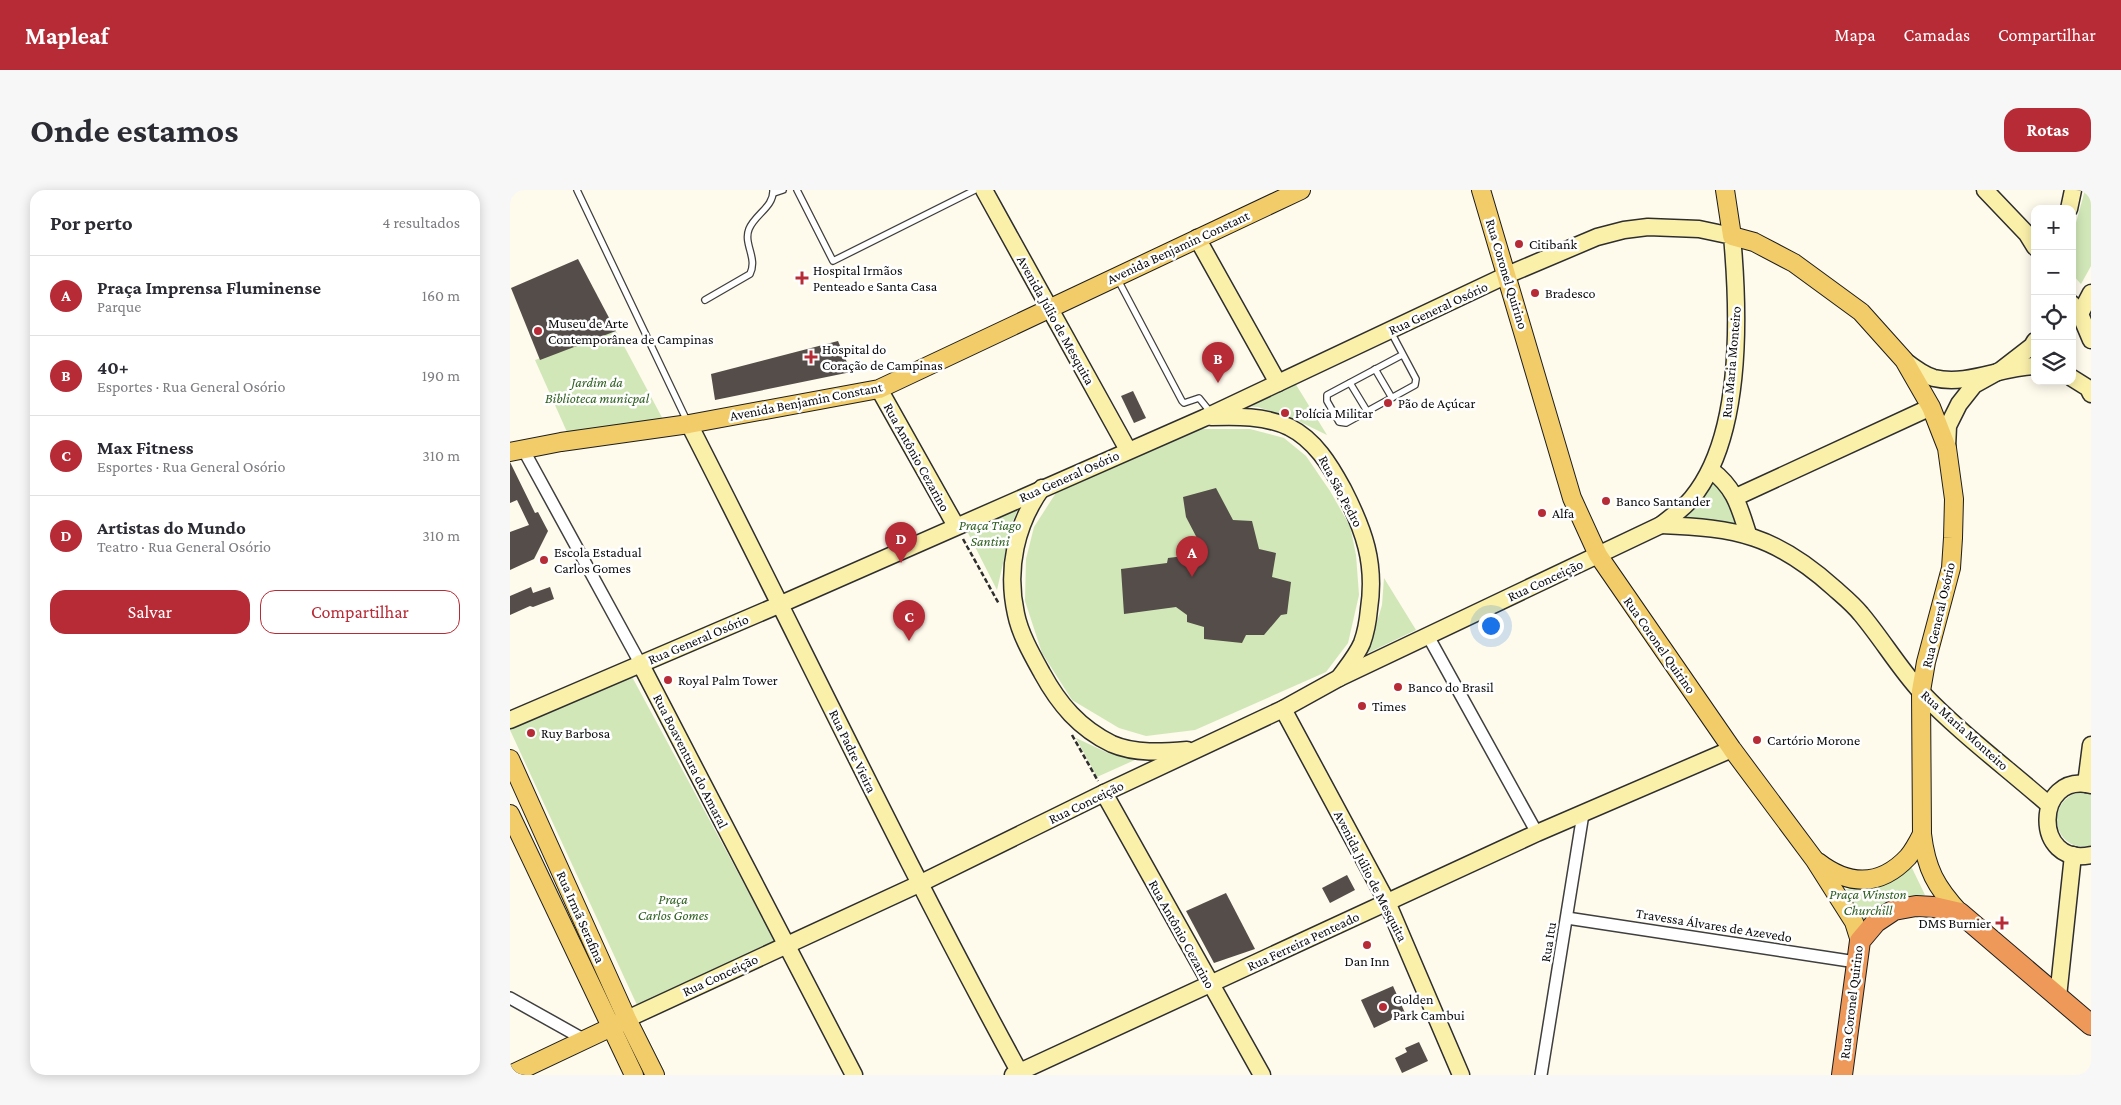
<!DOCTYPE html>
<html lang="pt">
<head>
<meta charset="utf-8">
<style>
	body { margin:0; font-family:"Crimson Pro",serif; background:#f7f7f7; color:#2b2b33 }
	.controls { position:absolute; right:15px; top:15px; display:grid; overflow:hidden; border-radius:10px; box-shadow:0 2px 12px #0003 }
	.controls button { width:45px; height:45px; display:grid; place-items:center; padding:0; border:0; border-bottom:1px solid #e1e1e2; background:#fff; color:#2b2b33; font:25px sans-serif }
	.you { position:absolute; left:980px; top:435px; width:18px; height:18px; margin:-12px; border:4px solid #fff; border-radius:50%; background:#1a73e8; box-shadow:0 0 0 8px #1a73e833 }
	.badge { display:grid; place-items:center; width:32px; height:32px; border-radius:50%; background:#b62b36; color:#fff; font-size:16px; font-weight:700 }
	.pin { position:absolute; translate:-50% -41px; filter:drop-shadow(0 1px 2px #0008) }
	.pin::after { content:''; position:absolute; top:26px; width:18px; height:15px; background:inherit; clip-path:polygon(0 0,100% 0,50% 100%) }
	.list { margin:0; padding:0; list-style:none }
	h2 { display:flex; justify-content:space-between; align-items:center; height:65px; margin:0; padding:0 20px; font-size:21px }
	h2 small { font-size:16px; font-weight:400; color:#7c7c81 }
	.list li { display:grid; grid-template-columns:32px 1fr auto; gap:15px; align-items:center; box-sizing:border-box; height:80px; padding:0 20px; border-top:1px solid #e1e1e2 }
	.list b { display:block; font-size:19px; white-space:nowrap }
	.list p { margin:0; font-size:16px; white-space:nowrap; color:#7c7c81 }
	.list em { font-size:16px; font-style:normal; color:#7c7c81 }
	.actions { display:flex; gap:10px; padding:15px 20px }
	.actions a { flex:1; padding:11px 0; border:1px solid #b62b36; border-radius:15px; text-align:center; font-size:18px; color:#b62b36 }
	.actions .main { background:#b62b36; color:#fff }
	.icon { flex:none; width:28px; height:28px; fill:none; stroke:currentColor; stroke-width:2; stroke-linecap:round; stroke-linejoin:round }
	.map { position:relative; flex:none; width:1581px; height:885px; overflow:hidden; border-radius:15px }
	header { display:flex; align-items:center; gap:30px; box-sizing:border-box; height:70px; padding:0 25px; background:#b62b36; color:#fff }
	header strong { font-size:24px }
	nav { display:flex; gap:28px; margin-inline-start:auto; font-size:18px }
	.intro { display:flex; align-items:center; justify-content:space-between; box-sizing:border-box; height:120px; padding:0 30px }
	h1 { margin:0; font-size:35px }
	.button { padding:12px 22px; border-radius:15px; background:#b62b36; color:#fff; font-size:18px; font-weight:700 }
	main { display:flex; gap:30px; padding:0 30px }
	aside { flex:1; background:#fff; border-radius:15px; box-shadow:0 2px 12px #0003 }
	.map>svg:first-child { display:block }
	.green { fill:#d1e7b8 }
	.building { fill:#544d49 }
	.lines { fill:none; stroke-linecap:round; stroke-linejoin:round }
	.lane-casing { stroke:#3f3f3f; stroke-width:8 }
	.street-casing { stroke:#3f3f3f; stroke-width:14 }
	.secondary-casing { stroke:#2e2e2e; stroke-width:19 }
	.primary-casing { stroke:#1d1d1d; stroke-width:20 }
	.highway-casing { stroke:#1d1d1d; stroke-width:22 }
	.path { stroke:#2e2e2e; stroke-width:2.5; stroke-dasharray:5 2.5; stroke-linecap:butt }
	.lane { stroke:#fff; stroke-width:5.5 }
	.street { stroke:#fff; stroke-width:11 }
	.secondary { stroke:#fbf0aa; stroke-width:16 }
	.primary { stroke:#f2cc68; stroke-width:18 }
	.highway { stroke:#ee995a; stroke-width:20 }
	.poi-dot { fill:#b62b36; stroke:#fff; stroke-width:2 }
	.labels { text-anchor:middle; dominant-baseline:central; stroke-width:5; stroke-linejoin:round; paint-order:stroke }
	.poi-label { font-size:14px; fill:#0c0c0c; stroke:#fff; text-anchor:start }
	.street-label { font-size:14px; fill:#0c0c0c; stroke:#fff }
	.park-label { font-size:14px; font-style:italic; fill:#2f6020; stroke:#fff }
</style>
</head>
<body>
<header>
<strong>Mapleaf</strong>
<nav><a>Mapa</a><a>Camadas</a><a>Compartilhar</a></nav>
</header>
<div class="intro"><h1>Onde estamos</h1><a class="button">Rotas</a></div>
<main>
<aside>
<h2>Por perto<small>4 resultados</small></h2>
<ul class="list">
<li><span class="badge">A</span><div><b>Praça Imprensa Fluminense</b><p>Parque</p></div><em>160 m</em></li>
<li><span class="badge">B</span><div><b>40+</b><p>Esportes · Rua General Osório</p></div><em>190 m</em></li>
<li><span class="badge">C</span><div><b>Max Fitness</b><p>Esportes · Rua General Osório</p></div><em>310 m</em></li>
<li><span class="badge">D</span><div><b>Artistas do Mundo</b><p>Teatro · Rua General Osório</p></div><em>310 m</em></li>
</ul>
<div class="actions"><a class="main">Salvar</a><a>Compartilhar</a></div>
</aside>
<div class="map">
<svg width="1581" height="885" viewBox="0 0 1581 885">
	<rect width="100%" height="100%" fill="#fefaec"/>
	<!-- green -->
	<g class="green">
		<polygon points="1575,0 1581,0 1581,76 1571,94 1562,84 1562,47"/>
		<polygon points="106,141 157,237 61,251 25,170"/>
		<polygon points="785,193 817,245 784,229 748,217 723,216"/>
		<polygon points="681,239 740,239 774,248 796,266 820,301 840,336 846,365 849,405 838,453 816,482 685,540 636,546 609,538 562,510 532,463 515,411 516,369 524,337 551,295"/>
		<polygon points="1202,289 1219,309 1227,334 1169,329"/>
		<polygon points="512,310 502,333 487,400 453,333"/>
		<polygon points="874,388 906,440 858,463 872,415"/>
		<polygon points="121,485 265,751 127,815 0,540 0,536"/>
		<polygon points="566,548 598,563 627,569 587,587"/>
		<path d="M1573 601 1581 603V656C1544 664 1531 610 1573 601Z"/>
		<polygon points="1401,676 1415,705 1384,714 1354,735 1331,700 1376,693"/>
	</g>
	<!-- building -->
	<g class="building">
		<polygon points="68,69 106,141 30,170 1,98"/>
		<polygon points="328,151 341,182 205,210 201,184"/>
		<polygon points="623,201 636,228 624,233 611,206"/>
		<polygon points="0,272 25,323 28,322 38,341 24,369 0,380 0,342 19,335 7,310 0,313"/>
		<polygon points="706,298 723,330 742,331 749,359 766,363 762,387 781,392 777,424 771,425 754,445 736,445 732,453 694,449 694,437 677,432 677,425 666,417 614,424 611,379 657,373 658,368 674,366 689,352 676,327 673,307"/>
		<polygon points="21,397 23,403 40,397 44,409 23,417 20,416 0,425 0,406"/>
		<polygon points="837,685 845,700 820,713 812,698"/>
		<polygon points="716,703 745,759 704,773 676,721"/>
		<polygon points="883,796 895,823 864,838 851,810"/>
		<polygon points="909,852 918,871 892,883 885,868 897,862 895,858"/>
	</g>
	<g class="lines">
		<defs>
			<g id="lane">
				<polyline points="67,0 178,233"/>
				<polyline points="287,0 323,71 465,0"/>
				<polyline points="264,3 273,0"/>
				<polyline points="607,88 672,211 674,213 689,208 702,224"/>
				<path d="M195 110 240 84C248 68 233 54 239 39 245 24 264 17 263 0"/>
				<polyline points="881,142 906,189 905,195 836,233 829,232 817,211 817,205 892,165"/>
				<polyline points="865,179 882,208"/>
				<polyline points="840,193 857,221"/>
			</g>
			<g id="street">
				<polyline points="13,259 130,473"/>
				<polyline points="918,446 1027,643"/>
				<polyline points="1057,728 1346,772"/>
				<polyline points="0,808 75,850"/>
				<polyline points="1031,885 1073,624"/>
			</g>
			<g id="secondary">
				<polyline points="474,0 618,260"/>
				<polyline points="1475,0 1517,44 1525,57"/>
				<polyline points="1559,19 1563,0"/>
				<polyline points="687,48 768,193"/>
				<polyline points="1562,114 1570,124 1581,150"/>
				<polyline points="1570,124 1581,103"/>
				<path d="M1394 170C1403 177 1413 185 1424 188 1457 196 1491 177 1525 176"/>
				<polyline points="1562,188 1578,198 1581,204"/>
				<polyline points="369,199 446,336"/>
				<path d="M701 227C727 226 755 226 779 237 805 250 820 275 833 299 854 340 866 373 859 419 858 430 856 442 852 453 847 465 837 477 829 488"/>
				<path d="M179 234C290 451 394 671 511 885"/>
				<polyline points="1437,258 1438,236 1449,214 1464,195 1491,180 1522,156 1525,151"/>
				<path d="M1201 280C1225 298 1229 316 1238 344"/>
				<path d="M532 298C506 334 496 379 506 424 510 444 522 465 532 483 549 514 569 538 602 554 625 564 653 562 677 560"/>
				<polyline points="1226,307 1421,217"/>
				<path d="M1151 335C1227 338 1265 345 1324 398 1333 406 1343 414 1351 424 1372 449 1389 478 1411 502 1450 543 1497 578 1539 615"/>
				<polyline points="130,473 344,885"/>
				<polyline points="773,519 877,712 951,885"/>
				<path d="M0 530 271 414 694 228 997 85 1087 47 1114 40 1138 37 1189 39 1222 46C1229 122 1233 246 1182 308 1174 318 1161 327 1151 335L829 488 773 519 594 603 409 694 117 829"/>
				<polyline points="1576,594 1581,555"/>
				<path d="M1581 595C1524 581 1522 678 1581 665"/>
				<polyline points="594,603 752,885"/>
				<polyline points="1548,807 1563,665"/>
				<polyline points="503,885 1027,643 1222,559"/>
			</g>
			<g id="primary">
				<polyline points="971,0 1062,308 1088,365 1222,559 1304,669 1344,732 1350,751"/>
				<path d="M1215 0 1222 46 1244 52 1284 73 1351 122 1394 170 1421 217 1437 258 1444 309 1443 348 1441 378 1416 472 1411 501 1412 644C1416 679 1426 697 1450 723"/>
				<polyline points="0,262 51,252 179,234 369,199 791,0"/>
				<polyline points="0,569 117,829 145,885"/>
				<polyline points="0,624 124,885"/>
				<path d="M1308 672C1339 696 1370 697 1398 667 1403 661 1408 652 1412 644"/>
				<polyline points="0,885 110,833"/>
			</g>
			<polyline id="highway" points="1332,885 1350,751 1366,732 1384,720 1406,716 1424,717 1450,723 1581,835"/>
		</defs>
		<!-- lane casing -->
		<use href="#lane" class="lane-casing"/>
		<!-- street casing -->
		<use href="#street" class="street-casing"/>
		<!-- secondary casing -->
		<use href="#secondary" class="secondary-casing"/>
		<!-- primary casing -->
		<use href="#primary" class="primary-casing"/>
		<!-- highway casing -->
		<use href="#highway" class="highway-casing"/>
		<!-- path -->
		<g class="path">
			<polyline points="453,349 489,414"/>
			<polyline points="562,545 588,591"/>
		</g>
		<!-- lane -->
		<use href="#lane" class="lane"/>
		<!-- street -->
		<use href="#street" class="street"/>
		<!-- secondary -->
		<use href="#secondary" class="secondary"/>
		<!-- primary -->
		<use href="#primary" class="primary"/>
		<!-- highway -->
		<use href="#highway" class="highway"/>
	</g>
	<!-- markers -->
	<g class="poi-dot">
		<circle cx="1009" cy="54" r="5"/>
		<path d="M289.5 80.5h5v5h5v5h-5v5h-5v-5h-5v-5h5z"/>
		<circle cx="1025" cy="103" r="5"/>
		<circle cx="28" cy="141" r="5"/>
		<path d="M298.5 159.5h5v5h5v5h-5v5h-5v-5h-5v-5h5z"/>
		<circle cx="878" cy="213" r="5"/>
		<circle cx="775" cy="223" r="5"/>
		<circle cx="1096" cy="311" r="5"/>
		<circle cx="1032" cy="323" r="5"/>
		<circle cx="34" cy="370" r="5"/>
		<circle cx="158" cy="490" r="5"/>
		<circle cx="888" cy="497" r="5"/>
		<circle cx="852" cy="516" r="5"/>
		<circle cx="21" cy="543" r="5"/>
		<circle cx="1247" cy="550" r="5"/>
		<path d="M1489.5 725.5h5v5h5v5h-5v5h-5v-5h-5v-5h5z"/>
		<circle cx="857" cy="755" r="5"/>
		<circle cx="873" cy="817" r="5"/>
	</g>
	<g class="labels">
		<!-- poi labels -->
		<g class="poi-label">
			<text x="1019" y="54">Citibank</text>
			<text x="303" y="80">Hospital Irmãos<tspan x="303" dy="16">Penteado e Santa Casa</tspan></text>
			<text x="1035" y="103">Bradesco</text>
			<text x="38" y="133">Museu de Arte<tspan x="38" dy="16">Contemporânea de Campinas</tspan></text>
			<text x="312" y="159">Hospital do<tspan x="312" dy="16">Coração de Campinas</tspan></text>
			<text x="888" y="213">Pão de Açúcar</text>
			<text x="785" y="223">Polícia Militar</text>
			<text x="1106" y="311">Banco Santander</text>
			<text x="1042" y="323">Alfa</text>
			<text x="44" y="362">Escola Estadual<tspan x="44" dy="16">Carlos Gomes</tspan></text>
			<text x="168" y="490">Royal Palm Tower</text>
			<text x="898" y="497">Banco do Brasil</text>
			<text x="862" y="516">Times</text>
			<text x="31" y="543">Ruy Barbosa</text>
			<text x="1257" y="550">Cartório Morone</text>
			<text x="1481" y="733" text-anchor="end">DMS Burnier</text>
			<text x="857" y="771" text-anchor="middle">Dan Inn</text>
			<text x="883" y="809">Golden<tspan x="883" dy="16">Park Cambui</tspan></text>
		</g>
		<!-- street labels -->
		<g class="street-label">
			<text transform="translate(668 57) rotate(-25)">Avenida Benjamin Constant</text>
			<text transform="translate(997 84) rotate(73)">Rua Coronel Quirino</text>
			<text transform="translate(928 118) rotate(-25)">Rua General Osório</text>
			<text transform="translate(546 130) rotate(61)">Avenida Júlio de Mesquita</text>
			<text transform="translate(1221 172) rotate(-85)">Rua Maria Monteiro</text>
			<text transform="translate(296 211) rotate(-11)">Avenida Benjamin Constant</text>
			<text transform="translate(407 267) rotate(61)">Rua Antônio Cezarino</text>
			<text transform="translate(559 286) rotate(-24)">Rua General Osório</text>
			<text transform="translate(831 301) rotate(62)">Rua São Pedro</text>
			<text transform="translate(1035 390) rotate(-25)">Rua Conceição</text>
			<text transform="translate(1428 425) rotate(-77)">Rua General Osório</text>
			<text transform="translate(188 449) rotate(-23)">Rua General Osório</text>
			<text transform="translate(1150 455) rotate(55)">Rua Coronel Quirino</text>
			<text transform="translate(1455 540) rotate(42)">Rua Maria Monteiro</text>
			<text transform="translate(343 561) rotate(64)">Rua Padre Vieira</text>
			<text transform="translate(181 571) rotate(63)">Rua Boaventura do Amaral</text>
			<text transform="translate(576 612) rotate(-26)">Rua Conceição</text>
			<text transform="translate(861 686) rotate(63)">Avenida Júlio de Mesquita</text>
			<text transform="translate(71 727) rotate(66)">Rua Irmã Serafina</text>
			<text transform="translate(1204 735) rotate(9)">Travessa Álvares de Azevedo</text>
			<text transform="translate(672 744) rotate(61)">Rua Antônio Cezarino</text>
			<text transform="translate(793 751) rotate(-25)">Rua Ferreira Penteado</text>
			<text transform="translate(1038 752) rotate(-81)">Rua Itu</text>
			<text transform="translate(210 785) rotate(-25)">Rua Conceição</text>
			<text transform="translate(1341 812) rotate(-83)">Rua Coronel Quirino</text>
		</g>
		<!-- park labels -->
		<g class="park-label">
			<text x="87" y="192">Jardim da<tspan x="87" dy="16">Biblioteca municpal</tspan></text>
			<text x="480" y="335">Praça Tiago<tspan x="480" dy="16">Santini</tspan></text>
			<text x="1358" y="704">Praça Winston<tspan x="1358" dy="16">Churchill</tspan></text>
			<text x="163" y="709">Praça<tspan x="163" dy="16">Carlos Gomes</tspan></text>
		</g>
	</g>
</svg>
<div class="controls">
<button>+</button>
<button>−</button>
<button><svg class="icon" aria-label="locate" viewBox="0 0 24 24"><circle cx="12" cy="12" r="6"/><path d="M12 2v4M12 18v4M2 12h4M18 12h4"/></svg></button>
<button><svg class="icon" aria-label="layers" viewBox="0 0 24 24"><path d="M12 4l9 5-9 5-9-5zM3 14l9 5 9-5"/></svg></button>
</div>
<div class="you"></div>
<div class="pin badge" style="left:682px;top:387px">A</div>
<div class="pin badge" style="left:708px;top:193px">B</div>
<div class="pin badge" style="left:399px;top:451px">C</div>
<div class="pin badge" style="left:391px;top:373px">D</div>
</div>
</main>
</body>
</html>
